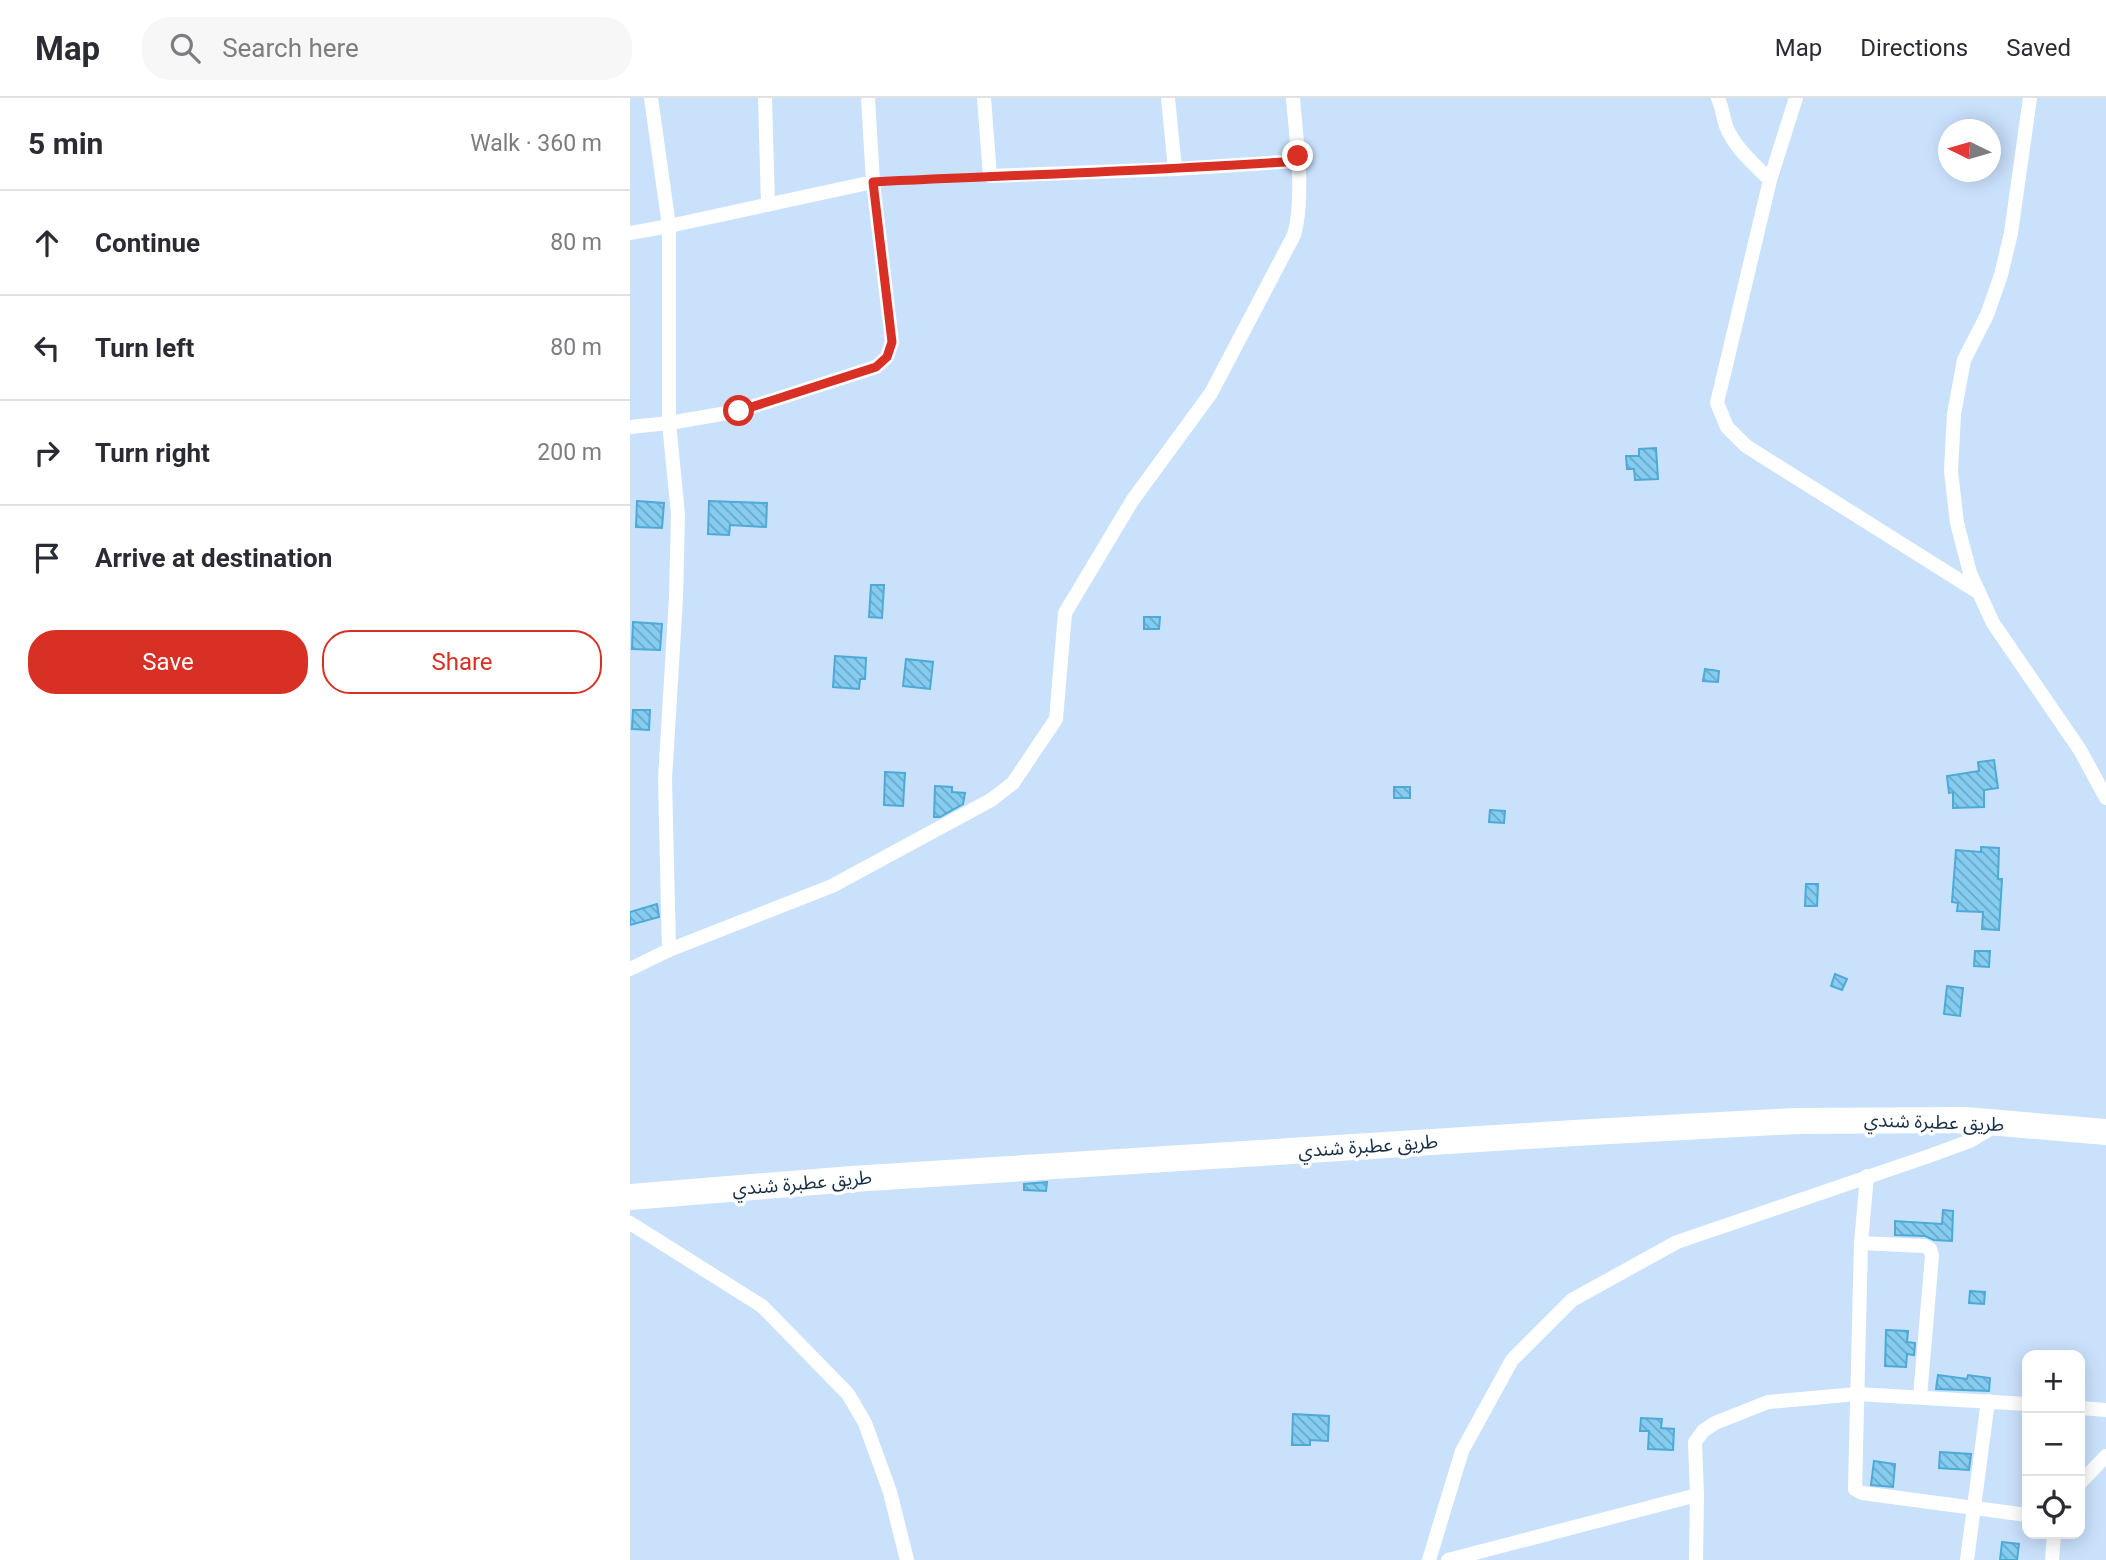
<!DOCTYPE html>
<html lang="en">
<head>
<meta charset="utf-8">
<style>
	body { margin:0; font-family:Roboto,"Noto Sans Arabic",sans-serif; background:#f7f7f7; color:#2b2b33 }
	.controls { position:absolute; right:21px; bottom:21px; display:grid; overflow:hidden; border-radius:14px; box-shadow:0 4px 18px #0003 }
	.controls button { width:63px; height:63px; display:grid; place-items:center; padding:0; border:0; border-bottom:2px solid #e1e1e2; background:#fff; color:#2b2b33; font:35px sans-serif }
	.compass { position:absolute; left:1308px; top:21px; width:63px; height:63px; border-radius:50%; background:#fff; box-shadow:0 4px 18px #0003; rotate:275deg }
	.stop { position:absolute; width:21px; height:21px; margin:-16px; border:5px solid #d93025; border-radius:50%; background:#fff }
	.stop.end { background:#d93025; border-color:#fff; box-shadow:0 2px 7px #0008 }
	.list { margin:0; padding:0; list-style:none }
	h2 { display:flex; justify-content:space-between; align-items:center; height:91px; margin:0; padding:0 28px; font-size:30px }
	h2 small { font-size:23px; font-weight:400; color:#7c7c81 }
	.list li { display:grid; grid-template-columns:46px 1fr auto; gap:21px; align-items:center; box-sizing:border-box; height:105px; padding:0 28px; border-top:2px solid #e1e1e2 }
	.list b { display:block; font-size:26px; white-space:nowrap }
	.list em { font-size:23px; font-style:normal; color:#7c7c81 }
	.actions { display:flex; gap:14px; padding:21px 28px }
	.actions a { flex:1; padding:16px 0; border:2px solid #d93025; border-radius:28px; text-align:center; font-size:24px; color:#d93025 }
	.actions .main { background:#d93025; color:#fff }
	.icon { flex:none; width:38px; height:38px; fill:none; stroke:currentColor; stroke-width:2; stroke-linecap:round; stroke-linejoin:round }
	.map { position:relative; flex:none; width:1476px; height:1462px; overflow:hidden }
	header { display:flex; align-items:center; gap:42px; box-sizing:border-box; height:98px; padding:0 35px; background:#fff; border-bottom:2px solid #e1e1e2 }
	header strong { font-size:33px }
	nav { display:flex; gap:38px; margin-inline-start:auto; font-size:24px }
	.search { width:490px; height:63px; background:#f7f7f7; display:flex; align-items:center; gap:18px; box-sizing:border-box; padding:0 24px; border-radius:28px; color:#7c7c81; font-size:26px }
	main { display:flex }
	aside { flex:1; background:#fff }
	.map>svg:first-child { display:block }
	.building { fill:url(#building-back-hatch); stroke:#4daad7; stroke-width:2 }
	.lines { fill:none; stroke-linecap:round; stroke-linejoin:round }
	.path { stroke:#7b92ac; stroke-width:2.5; stroke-dasharray:7 3.5; stroke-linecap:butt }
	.street { stroke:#fff; stroke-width:14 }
	.highway { stroke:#fff; stroke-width:26 }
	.route { stroke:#d93025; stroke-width:9 }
	.labels { text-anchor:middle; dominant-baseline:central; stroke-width:7; stroke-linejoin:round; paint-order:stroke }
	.street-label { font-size:19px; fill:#172e47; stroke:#fff }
</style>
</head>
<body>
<header>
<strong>Map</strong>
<div class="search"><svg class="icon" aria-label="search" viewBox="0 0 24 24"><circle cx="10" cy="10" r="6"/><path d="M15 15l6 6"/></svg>Search here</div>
<nav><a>Map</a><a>Directions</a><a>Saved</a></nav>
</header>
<main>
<aside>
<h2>5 min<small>Walk · 360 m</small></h2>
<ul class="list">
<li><svg class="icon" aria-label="ahead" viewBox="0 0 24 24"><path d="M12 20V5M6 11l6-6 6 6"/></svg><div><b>Continue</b></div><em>80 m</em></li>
<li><svg class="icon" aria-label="left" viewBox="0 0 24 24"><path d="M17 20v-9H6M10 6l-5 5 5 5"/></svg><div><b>Turn left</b></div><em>80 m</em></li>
<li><svg class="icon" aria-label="right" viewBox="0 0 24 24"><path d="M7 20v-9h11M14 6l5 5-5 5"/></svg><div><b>Turn right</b></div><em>200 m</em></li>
<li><svg class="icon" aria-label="arrive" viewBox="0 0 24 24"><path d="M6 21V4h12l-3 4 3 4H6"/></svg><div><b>Arrive at destination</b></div></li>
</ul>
<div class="actions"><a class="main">Save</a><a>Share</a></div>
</aside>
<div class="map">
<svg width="1476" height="1462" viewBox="0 0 1476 1462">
	<defs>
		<pattern id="building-back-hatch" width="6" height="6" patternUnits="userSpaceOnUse" patternTransform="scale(1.75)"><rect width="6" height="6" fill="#85ccf1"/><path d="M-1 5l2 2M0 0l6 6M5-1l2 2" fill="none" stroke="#6ca6c5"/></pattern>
	</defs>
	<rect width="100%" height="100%" fill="#cae1fc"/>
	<!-- building -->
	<g class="building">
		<polygon points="1026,350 1028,381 1005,382 1004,371 997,371 996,358 1009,358 1009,351"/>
		<polygon points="7,403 34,405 32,430 6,429"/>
		<polygon points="79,403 137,405 136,429 100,427 99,437 78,436"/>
		<polygon points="241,487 254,487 252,520 239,519"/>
		<polygon points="514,519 530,519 529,531 514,531"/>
		<polygon points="3,524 32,526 30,552 2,551"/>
		<polygon points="205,558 236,560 235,581 230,581 229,591 203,589"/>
		<polygon points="276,561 303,564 300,591 273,588"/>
		<polygon points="1075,571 1089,573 1088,584 1073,583"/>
		<polygon points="3,612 20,612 19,632 2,631"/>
		<polygon points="1364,662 1368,690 1354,692 1354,709 1323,710 1323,694 1319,695 1317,678 1349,673 1348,664"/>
		<polygon points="255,674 275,675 273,708 254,707"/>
		<polygon points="305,688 322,689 322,694 335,695 333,706 310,719 304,719"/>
		<rect x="764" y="689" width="16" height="11"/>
		<polygon points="860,712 875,713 874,725 859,724"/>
		<polygon points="1351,749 1369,750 1368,781 1372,781 1369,832 1352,831 1353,814 1327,813 1328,805 1322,804 1326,752 1351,754"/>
		<polygon points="1176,786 1188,786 1187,808 1175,808"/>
		<polygon points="27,806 29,819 0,827 0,814"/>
		<polygon points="1345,853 1360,853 1359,869 1344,868"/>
		<polygon points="1205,876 1217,881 1212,892 1201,888"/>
		<polygon points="1317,888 1333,890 1330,918 1314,916"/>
		<polygon points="417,1084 416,1093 394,1092 394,1086"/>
		<polygon points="1313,1112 1323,1113 1322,1143 1304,1142 1295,1138 1265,1137 1265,1123 1312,1126"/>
		<polygon points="1340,1193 1355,1194 1354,1206 1339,1205"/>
		<polygon points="1256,1232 1278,1233 1277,1244 1285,1245 1284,1257 1277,1256 1276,1269 1255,1268"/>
		<polygon points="1308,1277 1337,1281 1338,1277 1360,1280 1359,1293 1306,1291"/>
		<polygon points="663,1316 699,1318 698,1343 680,1342 680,1347 662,1347"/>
		<polygon points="1011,1320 1032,1321 1031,1330 1044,1331 1043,1352 1018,1351 1019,1333 1010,1333"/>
		<polygon points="1310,1354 1341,1356 1339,1372 1309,1370"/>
		<polygon points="1244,1363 1265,1366 1263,1389 1241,1387"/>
		<polygon points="1372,1444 1389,1446 1387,1462 1370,1462"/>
	</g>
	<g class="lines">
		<!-- path -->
		<polyline class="path" points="256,84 348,79"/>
		<!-- street -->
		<g class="street">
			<polyline points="21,0 39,128 39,325 48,416 46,500 35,681 39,852"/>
			<polyline points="135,0 138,107"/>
			<polyline points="354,0 360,78 545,71 668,63"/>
			<polyline points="538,0 545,71"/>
			<path d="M1088 0C1092 9 1093 19 1096 28 1104 49 1124 66 1140 82"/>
			<polyline points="1166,0 1140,82 1087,305 1097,329 1116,348 1348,494"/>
			<polyline points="1400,0 1381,135 1371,177 1357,217 1334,262 1324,316 1321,373 1327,425 1340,475 1363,525 1450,652 1476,700"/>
			<polyline points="0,135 39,128 243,84"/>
			<polyline points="0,329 39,325 109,313 246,269 257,259 262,244 243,84 238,0"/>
			<path d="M0 871 39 852 202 788 361 702 383 685 426 621 435 515 502 403 581 295 664 137C675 99 666 40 663 0"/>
			<polyline points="1237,1078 1231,1145 1225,1391 1232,1395 1397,1417"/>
			<polyline points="0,1125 132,1208 218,1296 235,1325 260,1394 277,1462"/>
			<polyline points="1231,1145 1295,1148 1300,1151 1302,1158 1290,1299"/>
			<polyline points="1450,1310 1476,1312"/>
			<polyline points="1450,1385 1476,1358"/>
			<polyline points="799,1462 832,1353 882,1262 942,1202 1047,1144 1299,1058 1340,1043 1365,1028"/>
			<polyline points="818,1462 1067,1397"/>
			<polyline points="1066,1462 1067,1397 1065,1344 1073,1333 1085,1325 1138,1304 1227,1296 1397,1306"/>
			<polyline points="1337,1462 1358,1303"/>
			<polyline points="1422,1462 1424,1436"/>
		</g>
		<!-- highway -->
		<polyline class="highway" points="0,1099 222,1081 944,1035 1165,1023 1335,1022 1476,1034"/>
	</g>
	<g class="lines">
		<!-- route -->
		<path class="route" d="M109 313 246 269 257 259 262 244 243 84C384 77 526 73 668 63V58"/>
	</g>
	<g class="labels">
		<!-- street labels -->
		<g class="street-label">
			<text transform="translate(1304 1024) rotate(2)">طريق عطبرة شندي</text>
			<text transform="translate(738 1048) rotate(-4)">طريق عطبرة شندي</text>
			<text transform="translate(172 1085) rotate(-5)">طريق عطبرة شندي</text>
		</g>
	</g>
</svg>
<div class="controls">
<button>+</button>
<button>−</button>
<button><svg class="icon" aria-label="locate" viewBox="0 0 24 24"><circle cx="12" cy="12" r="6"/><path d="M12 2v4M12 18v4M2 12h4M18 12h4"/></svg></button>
</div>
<svg class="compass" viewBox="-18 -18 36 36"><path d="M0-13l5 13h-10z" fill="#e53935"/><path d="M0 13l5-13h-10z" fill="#7c7c81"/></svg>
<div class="stop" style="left:109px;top:313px"></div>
<div class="stop end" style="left:668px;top:58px"></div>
</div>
</main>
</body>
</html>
